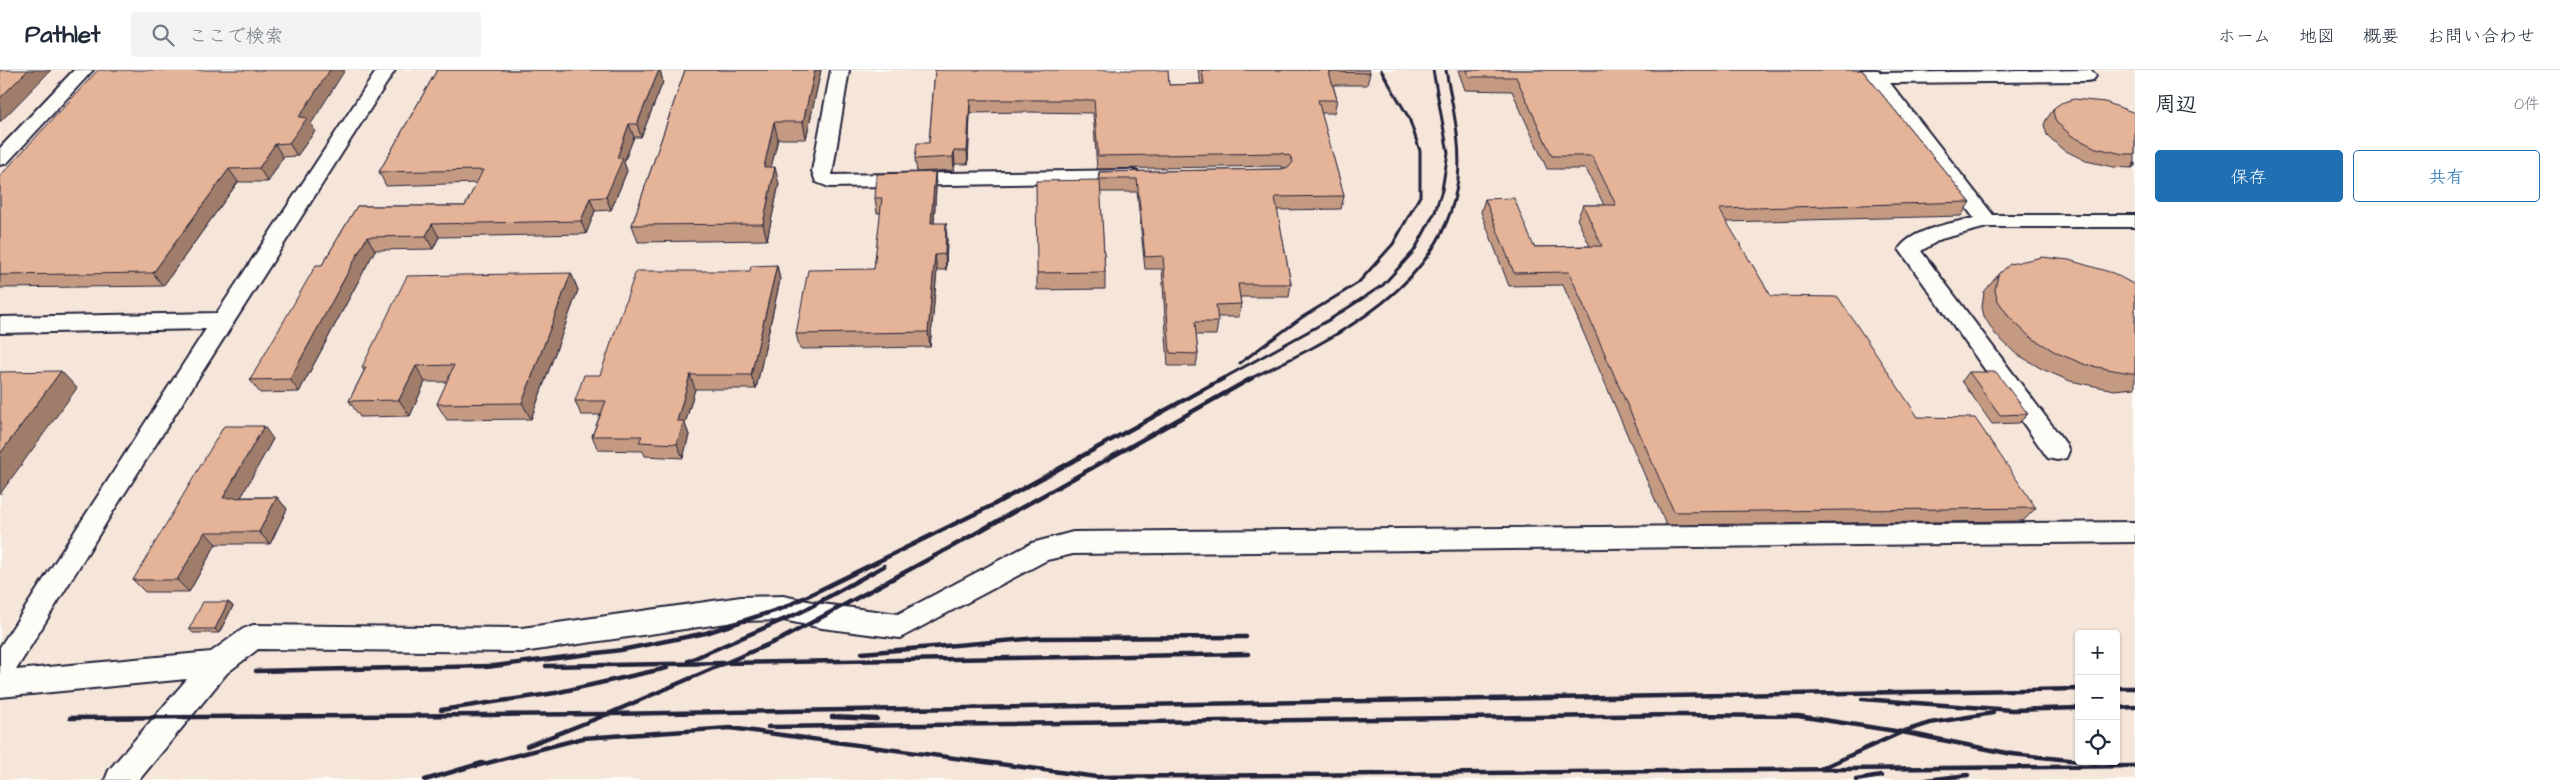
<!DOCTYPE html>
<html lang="ja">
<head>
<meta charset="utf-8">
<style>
	body { margin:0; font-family:"Architects Daughter","Klee One",sans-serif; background:#f2f2f3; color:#1f2937 }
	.controls { position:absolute; right:15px; bottom:15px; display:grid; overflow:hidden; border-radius:5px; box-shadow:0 1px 4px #0004 }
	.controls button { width:45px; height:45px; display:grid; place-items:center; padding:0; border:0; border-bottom:1px solid #e0e1e3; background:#fff; color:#1f2937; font:25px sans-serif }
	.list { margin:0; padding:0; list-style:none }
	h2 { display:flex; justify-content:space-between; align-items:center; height:65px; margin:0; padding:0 20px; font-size:21px }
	h2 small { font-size:16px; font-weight:400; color:#747a83 }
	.actions { display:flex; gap:10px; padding:15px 20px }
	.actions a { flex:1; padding:11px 0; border:1px solid #1f6fb2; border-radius:5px; text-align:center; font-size:18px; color:#1f6fb2 }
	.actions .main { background:#1f6fb2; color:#fff }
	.icon { flex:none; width:28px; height:28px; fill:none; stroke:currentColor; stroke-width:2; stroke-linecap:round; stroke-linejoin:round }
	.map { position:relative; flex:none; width:2135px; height:710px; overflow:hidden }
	header { display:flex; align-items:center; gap:30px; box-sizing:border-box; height:70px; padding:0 25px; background:#fff; border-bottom:1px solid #e0e1e3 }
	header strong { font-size:24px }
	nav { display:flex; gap:28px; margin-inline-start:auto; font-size:18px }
	.search { width:350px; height:45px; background:#f2f2f3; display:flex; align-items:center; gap:12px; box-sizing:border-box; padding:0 18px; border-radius:5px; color:#747a83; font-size:19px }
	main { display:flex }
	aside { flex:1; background:#fff }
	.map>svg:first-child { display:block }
	.built { fill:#f6e6da; fill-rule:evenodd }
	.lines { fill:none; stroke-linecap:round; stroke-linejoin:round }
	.minor-casing { stroke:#22223b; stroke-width:4 }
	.minor { fill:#fdfcf7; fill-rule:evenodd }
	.rail-far1 { stroke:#22223b; stroke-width:3 }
	.rail { stroke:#22223b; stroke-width:4.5 }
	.wall { fill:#c59a82; stroke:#22223b }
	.shaded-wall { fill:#a07d6a; stroke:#22223b }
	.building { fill:#e5b397; stroke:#22223b }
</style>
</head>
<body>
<header>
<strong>Pathlet</strong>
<div class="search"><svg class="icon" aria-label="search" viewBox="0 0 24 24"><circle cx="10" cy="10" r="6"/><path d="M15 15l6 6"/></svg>ここで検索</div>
<nav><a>ホーム</a><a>地図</a><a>概要</a><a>お問い合わせ</a></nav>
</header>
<main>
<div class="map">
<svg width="2135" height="710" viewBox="0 0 2135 710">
	<rect width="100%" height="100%" fill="#fdfcf7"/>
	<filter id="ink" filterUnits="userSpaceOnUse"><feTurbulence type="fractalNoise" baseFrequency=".02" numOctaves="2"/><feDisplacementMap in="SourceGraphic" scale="10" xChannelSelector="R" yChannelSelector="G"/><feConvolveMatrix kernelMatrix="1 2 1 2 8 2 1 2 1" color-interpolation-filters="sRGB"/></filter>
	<g filter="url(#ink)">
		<!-- built -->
		<path class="built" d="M0 0H2135V710H0ZM2079 564H2116V691H2079Z"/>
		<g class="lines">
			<defs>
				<g id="minor">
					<polygon points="74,0 93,0 7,93 0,95 0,78"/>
					<polygon points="377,0 395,0 112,443 16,600 211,582 243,559 253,555 522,558 741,527 783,526 822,534 898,544 1032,473 1073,462 2135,452 2135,472 1073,484 1047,490 900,568 822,558 783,550 741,551 522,582 258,579 227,603 139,710 105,710 109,700 187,609 0,627 0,577 206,259 0,263 0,247 217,243"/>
					<polygon points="831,0 849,0 832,105 1131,100 1138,102 1141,106 1138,110 1131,112 829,117 816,112 812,101"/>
					<path d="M1860 0H1878L1881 3 2091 0 2096 6 2093 10 2087 11 1890 13 1993 145H2135V157H1987L1941 169 1921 181 2066 374 2069 381 2066 388 2057 390 2048 388 1899 179C1912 159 1952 153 1974 148Z"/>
				</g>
			</defs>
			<!-- minor casing -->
			<use href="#minor" class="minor-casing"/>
			<!-- minor -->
			<use href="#minor" class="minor"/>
			<!-- rail-far1 -->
			<g class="rail-far1">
				<polyline points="1240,293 1301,248 1358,213 1393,174 1420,126 1420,81 1409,48 1381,0"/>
				<polyline points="1222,309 1329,250 1383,215 1414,181 1435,142 1442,120 1448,83 1433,0"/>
				<path d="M1249 309C1336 268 1445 216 1458 109 1462 73 1452 35 1446 0"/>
			</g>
			<!-- rail -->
			<g class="rail">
				<polyline points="862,583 1038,568 1246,567"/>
				<polyline points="688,591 801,542 884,496"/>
				<polyline points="546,596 1248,584"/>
				<polyline points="486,597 621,580 706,563 783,538 993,435 1224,308"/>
				<polyline points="256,601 491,596"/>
				<polyline points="2116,618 2135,618"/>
				<polyline points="1862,629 2012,640 2079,638"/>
				<polyline points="2116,638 2135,637"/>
				<polyline points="441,640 555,623 667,598"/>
				<polyline points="832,647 877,649"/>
				<polyline points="70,648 608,644 2079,619"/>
				<polyline points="768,657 1680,645 1798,646 1902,662 2012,684 2079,691"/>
				<polyline points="527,676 608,644 783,568 953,476 1252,308"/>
				<polyline points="476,696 583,668 730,658 1097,707 2135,696"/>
				<polyline points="1820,699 1902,662 1930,653 1993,643"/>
				<polyline points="425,710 482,693"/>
				<polyline points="1856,710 1881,706"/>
				<polyline points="1927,710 1968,705"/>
			</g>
		</g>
		<!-- wall -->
		<g class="wall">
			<polygon points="437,0 660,0 663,12 641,67 634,67 624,92 627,101 611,140 595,141 586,164 439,167 433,179 375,180 299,322 260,323 250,310 322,195 357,136 465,136 477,113 386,116 379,102"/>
			<polygon points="685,0 821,0 806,69 778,69 771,97 779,114 767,170 638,172 632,155"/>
			<polygon points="935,0 1169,15 1201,14 1198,0 1369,0 1370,3 1367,15 1333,15 1337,30 1334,43 1321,43 1344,126 1341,139 1277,140 1291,214 1289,227 1240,227 1241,234 1239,247 1217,247 1218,252 1216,265 1196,265 1198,284 1196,296 1168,296 1162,199 1145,199 1137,122 1100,122 1105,202 1105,219 1037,220 1037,203 1098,110 1099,102 1281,99 1285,98 1279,96 1097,99 1093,43 1028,42 970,43 968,94 955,94 954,100 917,102 915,89 929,73"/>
			<polygon points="1458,0 1862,0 1970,132 1961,146 1726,152 1771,226 1918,347 2036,438 2023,451 1666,455 1563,215 1509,216 1481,142 1485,129 1534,177 1590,176 1577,149 1583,135 1604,135 1586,99 1547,99 1512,21 1465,20"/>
			<polygon points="2055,37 2135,43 2135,96 2131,98 2113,97 2086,91 2062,79 2047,65 2044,55 2046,50"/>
			<polygon points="311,54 315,61 297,86 283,87 268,112 238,112 163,216 0,218 0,106"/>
			<polygon points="935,102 936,117 934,153 947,168 946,200 937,200 930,277 800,279 796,264 874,199 881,143 877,143 875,128"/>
			<polygon points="777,195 780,210 756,319 695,319 685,354 689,365 683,388 645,386 643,381 598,380 592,366 600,345 581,345 575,331 600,305 750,201"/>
			<polygon points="571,203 578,220 531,349 447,350 437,334 447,312 425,312 410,346 360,347 349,331 364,301 362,297"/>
			<polygon points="1998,205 2135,215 2135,318 2114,320 2070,311 2042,299 2015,283 1995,264 1984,246 1982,237 1984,222"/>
			<polygon points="1969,302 2028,344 2019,353 1992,354 1962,311"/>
			<polygon points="273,369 240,427 277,427 287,439 270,474 216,474 189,522 145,522 133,510"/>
			<polygon points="228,532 233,536 219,563 193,563 189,559"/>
		</g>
		<!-- shaded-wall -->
		<g class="shaded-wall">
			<polygon points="28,0 51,0 0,52 0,28"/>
			<polygon points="330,0 345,0 311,54 315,61 297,86 289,73 299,47"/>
			<polygon points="659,0 660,0 663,12 641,67 637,54"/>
			<polygon points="815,0 821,0 806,69 803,52"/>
			<polygon points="970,30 970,43 968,94 967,81"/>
			<polygon points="774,52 778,69 767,114 764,97"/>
			<polygon points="629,54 634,67 624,92 627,101 611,140 606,127 617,88"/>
			<polygon points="275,74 283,87 268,112 259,98"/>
			<polygon points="954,81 955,94 954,100 953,87"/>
			<polygon points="2135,92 2135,96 2131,98"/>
			<polygon points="775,97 779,114 767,170 763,154"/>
			<polygon points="229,99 238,112 163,216 153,203"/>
			<polygon points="935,102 936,117 933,168 931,153"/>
			<polygon points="590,128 595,141 586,164 581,151"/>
			<polygon points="946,153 947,168 946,200 945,184"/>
			<polygon points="432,154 439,167 433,179 426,166"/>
			<polygon points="367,167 375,180 299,322 290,309"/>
			<polygon points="935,185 937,200 930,277 928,262"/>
			<polygon points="777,195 780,210 756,319 751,305"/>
			<polygon points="571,203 578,220 531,349 522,333"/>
			<polygon points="416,296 425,312 410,346 399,330"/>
			<polygon points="61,301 77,318 0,424 0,384"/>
			<polygon points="690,305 695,319 685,354 689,365 683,388 677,374 677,351"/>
			<polygon points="264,356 273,369 234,440 223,428"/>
			<polygon points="277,427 287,439 270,474 259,462"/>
			<polygon points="205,462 216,474 189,522 177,510"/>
			<polygon points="228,532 233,536 219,563 215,559"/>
		</g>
		<!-- building -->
		<g class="building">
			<polygon points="0,0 28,0 0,28"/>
			<polygon points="98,0 330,0 299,47 307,48 289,73 275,74 259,98 229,99 153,203 0,205 0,106"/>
			<polygon points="437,0 659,0 637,54 629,54 617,88 623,88 606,127 590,128 581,151 432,154 426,166 367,167 290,309 250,310 316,195 322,195 357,136 465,136 483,100 379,102"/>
			<polygon points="685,0 815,0 803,52 774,52 764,97 775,97 763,154 632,155"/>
			<polygon points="935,0 1168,0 1169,15 1204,14 1202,0 1369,0 1370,3 1329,2 1337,30 1318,30 1344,126 1275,127 1291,214 1238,214 1241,234 1216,235 1218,252 1195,252 1198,284 1170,283 1163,186 1145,187 1137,109 1099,109 1099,102 1281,99 1289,97 1293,92 1290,86 1281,83 1098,86 1094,30 970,30 967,81 954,81 953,87 915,89 917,73 929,73"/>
			<polygon points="1467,0 1862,0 1970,132 1719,139 1771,226 1838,227 1918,347 1975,348 2036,438 1674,442 1569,202 1514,203 1485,129 1514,128 1534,177 1602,176 1583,135 1616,135 1592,86 1552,86 1516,7 1469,7"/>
			<polygon points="2074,29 2105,32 2135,43 2135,84 2123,84 2096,78 2072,66 2056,52 2053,42 2055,37 2061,33"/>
			<polygon points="935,102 931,153 946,153 945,184 935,185 928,262 796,264 808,200 874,199 882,128 875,128 877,104"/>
			<polygon points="1100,110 1105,202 1037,203 1036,111"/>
			<polygon points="2042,187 2069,190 2113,203 2135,215 2135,303 2130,303 2086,295 2057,283 2029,266 2009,247 1997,229 1995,220 1998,205 2010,194"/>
			<polygon points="777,195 751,305 690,305 677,351 684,351 677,374 639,372 642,366 592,366 606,331 575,331 584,305 600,305 636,201 750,201 751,196"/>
			<polygon points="571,203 522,333 437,334 454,295 416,296 399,330 349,331 366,297 362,297 407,206"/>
			<polygon points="61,301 0,384 0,302"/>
			<polygon points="1969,302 1996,302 2028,344 2000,345"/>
			<polygon points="224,356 264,356 223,428 277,427 259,462 205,462 177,510 133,510"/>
			<polygon points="203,532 228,532 215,559 189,559"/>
		</g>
	</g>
</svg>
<div class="controls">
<button>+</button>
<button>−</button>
<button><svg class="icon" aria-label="locate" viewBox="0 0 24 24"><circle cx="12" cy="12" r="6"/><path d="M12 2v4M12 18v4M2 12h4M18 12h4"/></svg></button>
</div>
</div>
<aside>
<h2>周辺<small>0件</small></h2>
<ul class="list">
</ul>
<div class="actions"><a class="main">保存</a><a>共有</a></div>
</aside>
</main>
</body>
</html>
